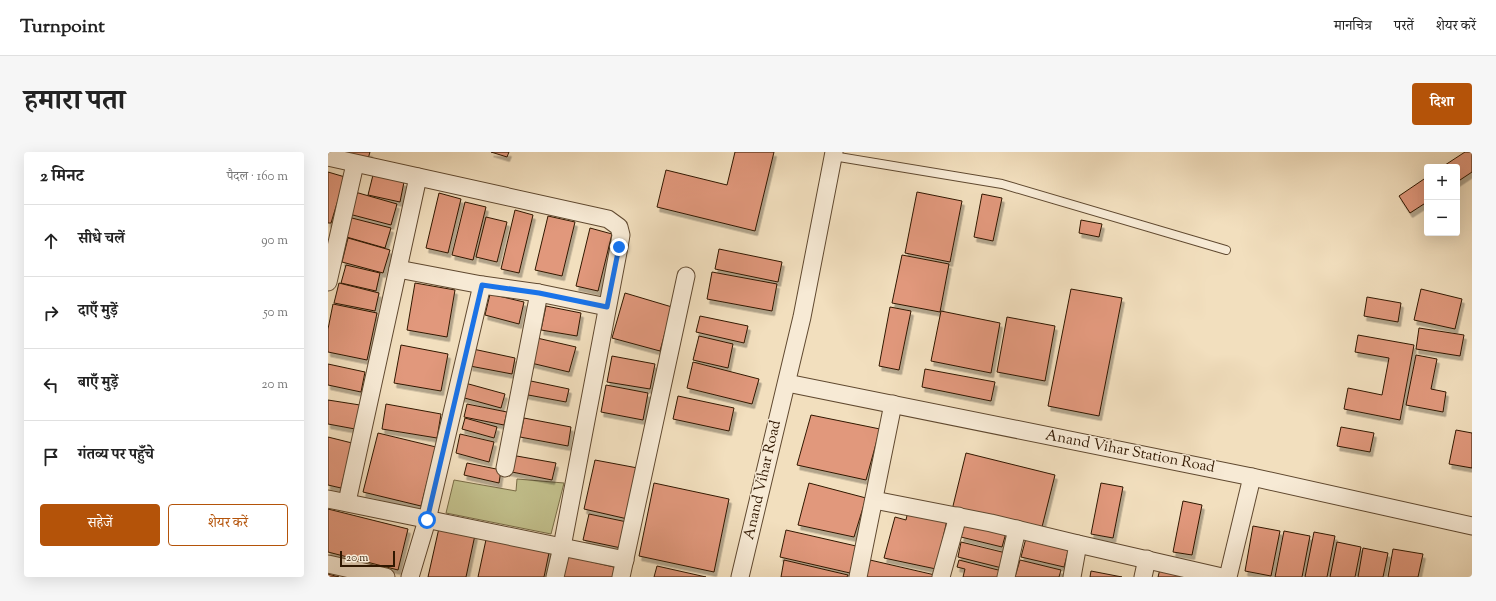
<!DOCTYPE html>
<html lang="hi">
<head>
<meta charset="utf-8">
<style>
	body { margin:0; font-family:"Sorts Mill Goudy","Noto Serif Devanagari",serif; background:#f6f6f6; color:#222 }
	.controls { position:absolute; right:12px; top:12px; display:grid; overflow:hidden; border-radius:4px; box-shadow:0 4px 16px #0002 }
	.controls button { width:36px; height:36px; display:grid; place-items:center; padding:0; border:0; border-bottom:1px solid #e0e0e0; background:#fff; color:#222; font:20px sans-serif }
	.scale { position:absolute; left:12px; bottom:10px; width:55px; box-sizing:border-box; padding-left:4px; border:2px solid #301700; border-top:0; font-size:11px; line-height:14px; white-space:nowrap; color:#301700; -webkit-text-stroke:3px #f7ead5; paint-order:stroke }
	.stop { position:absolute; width:12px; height:12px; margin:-9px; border:3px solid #1a73e8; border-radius:50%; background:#fff }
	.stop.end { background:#1a73e8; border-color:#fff; box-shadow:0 1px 4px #0008 }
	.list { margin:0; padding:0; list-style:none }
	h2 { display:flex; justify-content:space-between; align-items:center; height:52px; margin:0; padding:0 16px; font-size:17px }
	h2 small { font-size:13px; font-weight:400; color:#767676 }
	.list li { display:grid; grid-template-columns:26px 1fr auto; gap:12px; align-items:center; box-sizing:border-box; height:72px; padding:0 16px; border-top:1px solid #e0e0e0 }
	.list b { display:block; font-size:15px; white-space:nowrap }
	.list em { font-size:13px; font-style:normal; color:#767676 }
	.actions { display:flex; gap:8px; padding:12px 16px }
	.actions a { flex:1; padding:9px 0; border:1px solid #b45309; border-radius:4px; text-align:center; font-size:14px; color:#b45309 }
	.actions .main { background:#b45309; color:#fff }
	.icon { flex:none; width:22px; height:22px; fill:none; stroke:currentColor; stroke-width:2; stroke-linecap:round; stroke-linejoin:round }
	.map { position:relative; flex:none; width:1144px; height:425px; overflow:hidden; border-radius:4px }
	header { display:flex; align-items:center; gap:24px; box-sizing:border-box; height:56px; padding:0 20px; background:#fff; border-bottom:1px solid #e0e0e0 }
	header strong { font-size:19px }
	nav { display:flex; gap:22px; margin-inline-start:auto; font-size:14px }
	.intro { display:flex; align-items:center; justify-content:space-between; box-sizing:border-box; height:96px; padding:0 24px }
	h1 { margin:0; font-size:28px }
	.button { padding:10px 18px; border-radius:4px; background:#b45309; color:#fff; font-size:14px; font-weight:700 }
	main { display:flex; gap:24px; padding:0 24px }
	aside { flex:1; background:#fff; border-radius:4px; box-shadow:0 4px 16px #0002 }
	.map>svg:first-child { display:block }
	.green { fill:#c2c08c; stroke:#796c46 }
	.building { fill:#e1987c; stroke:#301700; filter:url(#shadow) }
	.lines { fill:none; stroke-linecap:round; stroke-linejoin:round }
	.lane-casing { stroke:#604930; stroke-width:10 }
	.street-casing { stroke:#604930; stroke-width:19 }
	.lane { stroke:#f7ead5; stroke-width:8 }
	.street { stroke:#f7ead5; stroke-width:17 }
	.route { stroke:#1a73e8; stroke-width:5 }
	.labels { text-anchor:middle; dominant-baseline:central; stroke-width:3; stroke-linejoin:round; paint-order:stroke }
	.street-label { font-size:15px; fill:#301700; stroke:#f7ead5 }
</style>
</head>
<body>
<header>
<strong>Turnpoint</strong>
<nav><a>मानचित्र</a><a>परतें</a><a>शेयर करें</a></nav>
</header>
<div class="intro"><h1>हमारा पता</h1><a class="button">दिशा</a></div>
<main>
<aside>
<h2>2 मिनट<small>पैदल · 160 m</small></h2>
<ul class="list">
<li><svg class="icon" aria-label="ahead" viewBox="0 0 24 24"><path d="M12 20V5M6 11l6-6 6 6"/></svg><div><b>सीधे चलें</b></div><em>90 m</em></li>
<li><svg class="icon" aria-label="right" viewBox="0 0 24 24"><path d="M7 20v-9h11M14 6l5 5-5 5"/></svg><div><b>दाएँ मुड़ें</b></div><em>50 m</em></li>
<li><svg class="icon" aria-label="left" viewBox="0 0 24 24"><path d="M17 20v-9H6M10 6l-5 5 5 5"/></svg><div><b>बाएँ मुड़ें</b></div><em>20 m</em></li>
<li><svg class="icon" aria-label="arrive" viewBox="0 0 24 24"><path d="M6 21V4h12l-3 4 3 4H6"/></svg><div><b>गंतव्य पर पहुँचे</b></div></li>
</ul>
<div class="actions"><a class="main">सहेजें</a><a>शेयर करें</a></div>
</aside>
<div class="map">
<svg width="1144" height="425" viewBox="0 0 1144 425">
	<defs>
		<filter id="shadow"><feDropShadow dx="2.5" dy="4.5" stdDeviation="0" flood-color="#0004"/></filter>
	</defs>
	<rect width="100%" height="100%" fill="#f2dfbe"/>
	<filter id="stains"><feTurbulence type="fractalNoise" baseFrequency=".005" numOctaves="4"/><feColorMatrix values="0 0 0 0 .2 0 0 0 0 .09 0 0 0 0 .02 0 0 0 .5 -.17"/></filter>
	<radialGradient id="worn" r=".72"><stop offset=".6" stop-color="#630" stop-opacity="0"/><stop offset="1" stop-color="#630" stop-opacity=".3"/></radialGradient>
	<!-- green -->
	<polygon class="green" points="189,327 236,331 223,382 118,361 126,328 188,339"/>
	<!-- building -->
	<g class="building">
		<polygon points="8,0 42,0 40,7"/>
		<polygon points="163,0 181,0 179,5"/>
		<polygon points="407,0 446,0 427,79 329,55 338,18 399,33"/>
		<polygon points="1137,0 1144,0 1144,20 1129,30 1129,15 1114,15"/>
		<polygon points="0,20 17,25 3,71 0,71"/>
		<polygon points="45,23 76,30 72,50 40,43"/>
		<polygon points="1099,25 1099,50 1082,61 1071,44"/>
		<polygon points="27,40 69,52 63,73 21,62"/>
		<polygon points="589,40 634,49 622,110 577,101"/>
		<polygon points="111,41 133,47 120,101 98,96"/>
		<polygon points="654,42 674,46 665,89 646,85"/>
		<polygon points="137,50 158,55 145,108 124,103"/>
		<polygon points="187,58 205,63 191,121 173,117"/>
		<polygon points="220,64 247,70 234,124 207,118"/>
		<polygon points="20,65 63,76 57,96 15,84"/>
		<polygon points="158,65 179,70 169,110 148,105"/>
		<polygon points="753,68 774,72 771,85 751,81"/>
		<polygon points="262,76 284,82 270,139 248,134"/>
		<polygon points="20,86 62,98 55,121 14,110"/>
		<polygon points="391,97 454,110 450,130 387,117"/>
		<polygon points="574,103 621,112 612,160 564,151"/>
		<polygon points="18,113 52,121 48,139 13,131"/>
		<polygon points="384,120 449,132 444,159 379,147"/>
		<polygon points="11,131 51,141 47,159 6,151"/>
		<polygon points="87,131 127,138 119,185 79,178"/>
		<polygon points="743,137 794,146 771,264 720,254"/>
		<polygon points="1093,137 1134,147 1127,177 1086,168"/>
		<polygon points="297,141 344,155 332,199 284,186"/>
		<polygon points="162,142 196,150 191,172 157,163"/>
		<polygon points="1039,145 1073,151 1070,170 1036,164"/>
		<polygon points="5,152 49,161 39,208 0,200 0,177"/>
		<polygon points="218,154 253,161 249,184 213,178"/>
		<polygon points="562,155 583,159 571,218 551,214"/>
		<polygon points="613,159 672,171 663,221 603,209"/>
		<polygon points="372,164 420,174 416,191 368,180"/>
		<polygon points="679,165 727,174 717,229 669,220"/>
		<polygon points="1091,176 1136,183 1132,204 1088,197"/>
		<polygon points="1030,183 1086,193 1072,268 1016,257 1020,236 1054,243 1061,206 1027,200"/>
		<polygon points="371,184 405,192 400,216 365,208"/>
		<polygon points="209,186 248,195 241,220 203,211"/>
		<polygon points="73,193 120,202 113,239 66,231"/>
		<polygon points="145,197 187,206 184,222 142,214"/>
		<polygon points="1088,203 1109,207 1103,237 1118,240 1115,260 1078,253"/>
		<polygon points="284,204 327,212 322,237 279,230"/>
		<polygon points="365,210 431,227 424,252 359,236"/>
		<polygon points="0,212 37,220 33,240 0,233"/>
		<polygon points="597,217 667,230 663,249 594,235"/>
		<polygon points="198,228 241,237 238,250 195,242"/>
		<polygon points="137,231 177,242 173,256 133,245"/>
		<polygon points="278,233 320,241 315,268 273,260"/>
		<polygon points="350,244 406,256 401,279 345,267"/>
		<polygon points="0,248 32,253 27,277 0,272"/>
		<polygon points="58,252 113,262 109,286 54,277"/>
		<polygon points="139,252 179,260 176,273 136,265"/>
		<polygon points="483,263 552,277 538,328 469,313"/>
		<polygon points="137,266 169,275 166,286 134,277"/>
		<polygon points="196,266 243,275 240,294 192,285"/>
		<polygon points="1013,275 1046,281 1042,300 1009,294"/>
		<polygon points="1128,278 1144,281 1144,316 1121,312"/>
		<polygon points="50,281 108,295 93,354 35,340"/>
		<polygon points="132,282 166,290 161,310 128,301"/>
		<polygon points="0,285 24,291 13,336 0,333"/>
		<polygon points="638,301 727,323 713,379 624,358"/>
		<polygon points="183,303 228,311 224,328 179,319"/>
		<polygon points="267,308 315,317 304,368 256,357"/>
		<polygon points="139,311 173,318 171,331 136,323"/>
		<polygon points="326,331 401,347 386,420 311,404"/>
		<polygon points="481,331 538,346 526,385 470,373"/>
		<polygon points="773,331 795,335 785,386 763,382"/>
		<polygon points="855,349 874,353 864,403 845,400"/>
		<polygon points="0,357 80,377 70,418 0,400"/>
		<polygon points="580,359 619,368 608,417 556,406 567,365 578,368"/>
		<polygon points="261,362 299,370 293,396 255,388"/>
		<polygon points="637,371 678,381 674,395 633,385"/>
		<polygon points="925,374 952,379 943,424 917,419"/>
		<polygon points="111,376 147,383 138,425 100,425"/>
		<polygon points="458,378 528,394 522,421 452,405"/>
		<polygon points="956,379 982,384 974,425 947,425"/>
		<polygon points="986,380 1007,384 999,425 977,425"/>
		<polygon points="159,383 222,396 216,425 150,425"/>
		<polygon points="698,386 741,396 736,415 693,405"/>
		<polygon points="633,390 678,401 674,416 630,405"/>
		<polygon points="1009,390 1033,395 1027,425 1002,425"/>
		<polygon points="1035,396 1060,401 1055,425 1030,425"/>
		<polygon points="1065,397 1095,402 1090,425 1060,425"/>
		<polygon points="235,403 290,416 288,425 230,425"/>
		<polygon points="456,408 520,423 519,425 453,425"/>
		<polygon points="542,408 607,423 606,425 538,425"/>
		<polygon points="631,408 674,419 673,425 635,425 637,417 629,415"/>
		<polygon points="692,408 733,418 731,425 687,425"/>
		<polygon points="329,414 378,425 326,425"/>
		<polygon points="832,417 865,425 830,425"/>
		<polygon points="763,419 794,425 762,425"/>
		<polygon points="0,422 11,425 0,425"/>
	</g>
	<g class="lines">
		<defs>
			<polyline id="lane" points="505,4 674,32 898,98"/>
			<g id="street">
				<polyline points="0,5 280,67 291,75 293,83 291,95 234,395 227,425"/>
				<polyline points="70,117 154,133 211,141 279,155"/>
				<polyline points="0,130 27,12"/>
				<polyline points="459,231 924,325 1144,374"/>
				<polyline points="177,316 211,141"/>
				<polyline points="0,347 297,408"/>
				<polyline points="546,348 663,371 750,392 894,425"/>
				<polyline points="19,350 90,25"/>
				<polyline points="0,412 58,425"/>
				<polyline points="82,425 99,368 154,133"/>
				<polyline points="293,425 358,124"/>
				<polyline points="412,425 474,165 506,0"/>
				<polyline points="530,425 565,252"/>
				<polyline points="613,425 630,364"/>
				<polyline points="678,425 689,377"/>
				<polyline points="744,425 750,392"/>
				<polyline points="815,425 819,407"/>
				<polyline points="900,425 924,325"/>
			</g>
		</defs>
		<!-- lane casing -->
		<use href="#lane" class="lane-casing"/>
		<!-- street casing -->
		<use href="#street" class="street-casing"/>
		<!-- lane -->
		<use href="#lane" class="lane"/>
		<!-- street -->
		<use href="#street" class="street"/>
	</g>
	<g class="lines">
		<!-- route -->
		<polyline class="route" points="99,368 154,133 211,141 279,155 291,95"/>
	</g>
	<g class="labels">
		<!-- street labels -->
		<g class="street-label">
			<text transform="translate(802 300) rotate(11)">Anand Vihar Station Road</text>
			<text transform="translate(435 328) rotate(-77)">Anand Vihar Road</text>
		</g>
	</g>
	<rect width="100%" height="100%" filter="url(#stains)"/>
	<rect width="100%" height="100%" fill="url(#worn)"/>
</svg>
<div class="controls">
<button>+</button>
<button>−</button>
</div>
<div class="scale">20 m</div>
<div class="stop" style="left:99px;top:368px"></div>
<div class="stop end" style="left:291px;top:95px"></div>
</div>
</main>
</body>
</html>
